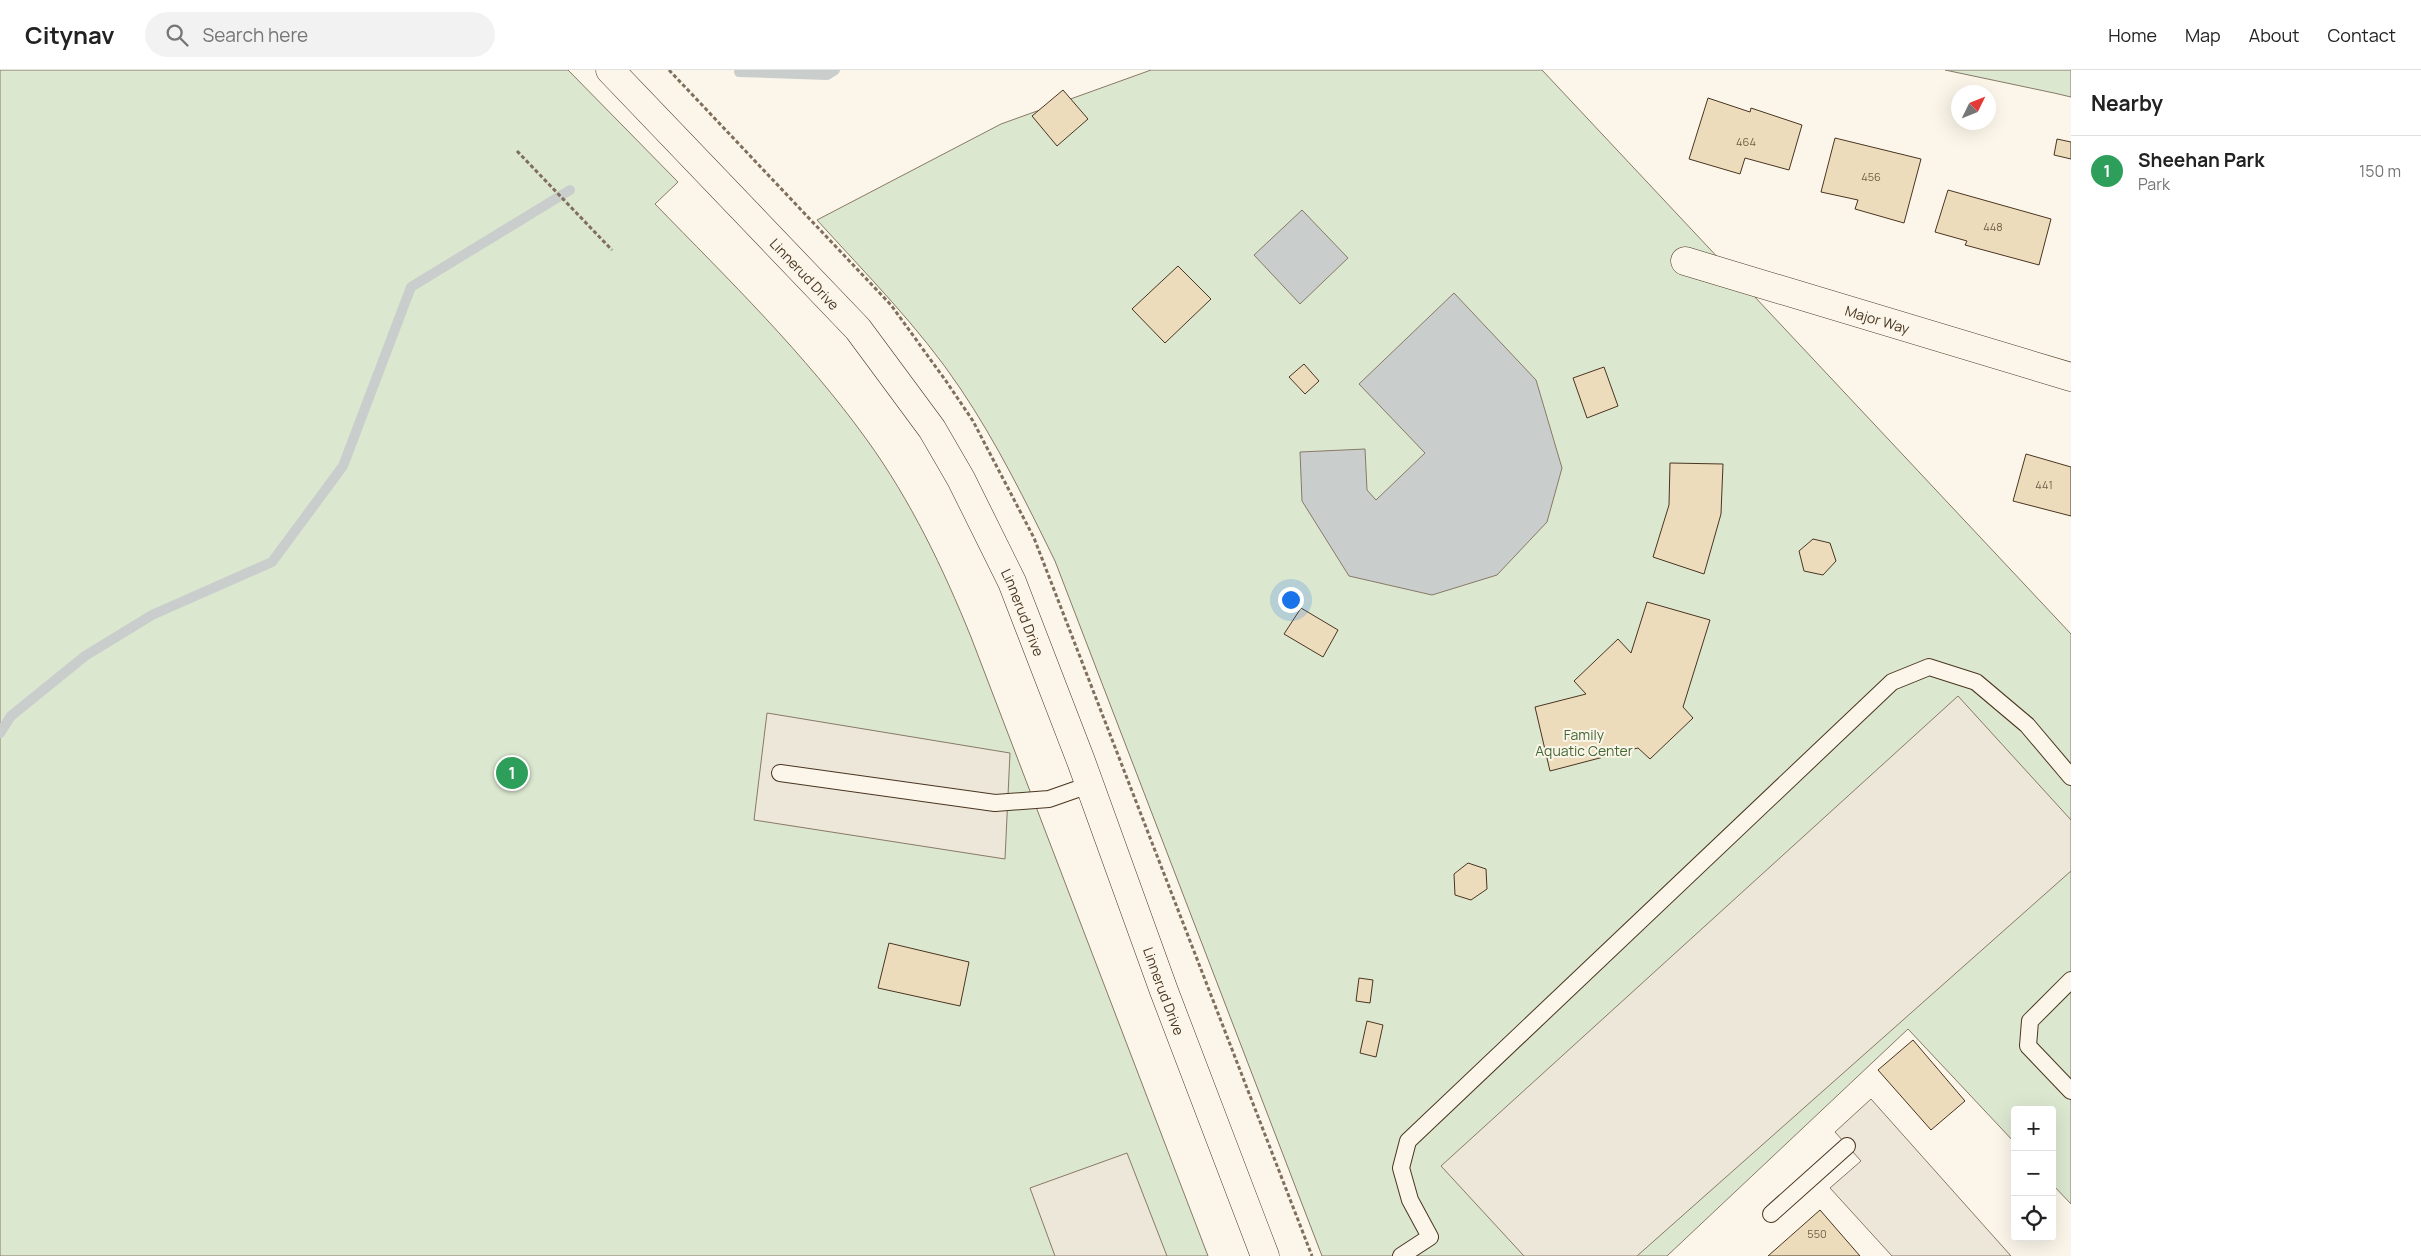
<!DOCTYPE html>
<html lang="en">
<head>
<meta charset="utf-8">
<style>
	body { margin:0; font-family:Manrope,sans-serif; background:#f2f2f2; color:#222 }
	.controls { position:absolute; right:15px; bottom:15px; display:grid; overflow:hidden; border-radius:5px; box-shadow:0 5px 20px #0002 }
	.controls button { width:45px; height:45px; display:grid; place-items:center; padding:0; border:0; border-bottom:1px solid #e0e0e0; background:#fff; color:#222; font:25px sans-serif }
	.compass { position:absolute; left:1951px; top:15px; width:45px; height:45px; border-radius:50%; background:#fff; box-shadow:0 5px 20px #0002; rotate:47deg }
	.you { position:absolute; left:1290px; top:529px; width:18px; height:18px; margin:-12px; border:4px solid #fff; border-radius:50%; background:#1a73e8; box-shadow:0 0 0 8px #1a73e833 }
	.badge { display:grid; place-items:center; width:32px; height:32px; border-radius:50%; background:#7c3aed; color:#fff; font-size:16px; font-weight:700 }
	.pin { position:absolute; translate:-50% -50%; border:2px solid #fff; box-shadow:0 1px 5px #0006 }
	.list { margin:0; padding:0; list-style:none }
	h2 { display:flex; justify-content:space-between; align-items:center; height:65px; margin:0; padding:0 20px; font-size:21px }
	h2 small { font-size:16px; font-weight:400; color:#767676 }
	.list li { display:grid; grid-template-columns:32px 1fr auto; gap:15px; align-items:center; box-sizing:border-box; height:70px; padding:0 20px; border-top:1px solid #e0e0e0 }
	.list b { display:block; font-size:19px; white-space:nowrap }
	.list p { margin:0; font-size:16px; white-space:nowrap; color:#767676 }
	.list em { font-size:16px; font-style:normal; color:#767676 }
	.icon { flex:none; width:28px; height:28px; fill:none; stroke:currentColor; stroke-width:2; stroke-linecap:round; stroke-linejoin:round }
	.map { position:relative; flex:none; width:2071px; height:1186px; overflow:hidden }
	header { display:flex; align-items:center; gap:30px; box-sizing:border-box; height:70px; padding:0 25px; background:#fff; border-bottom:1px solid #e0e0e0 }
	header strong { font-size:24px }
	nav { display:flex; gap:28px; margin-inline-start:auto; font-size:18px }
	.search { width:350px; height:45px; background:#f2f2f2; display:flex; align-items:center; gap:12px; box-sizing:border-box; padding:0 18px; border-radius:28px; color:#767676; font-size:19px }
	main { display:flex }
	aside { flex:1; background:#fff }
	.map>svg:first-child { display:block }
	.green { fill:#dce7d0; stroke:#887966 }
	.parking { fill:#ede7d9; stroke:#887966 }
	.water { fill:#c9cecd; stroke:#887966 }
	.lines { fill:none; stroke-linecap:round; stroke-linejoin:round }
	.stream { stroke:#c9cecd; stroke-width:10 }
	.building { fill:#ecdcbc; stroke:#4a3520 }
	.lane-casing { stroke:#4a3520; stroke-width:18 }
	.street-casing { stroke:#4a3520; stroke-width:29 }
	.path { stroke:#7f6f5c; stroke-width:3; stroke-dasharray:4 2.5; stroke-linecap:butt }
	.lane { stroke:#fbf6e9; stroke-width:16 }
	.street { stroke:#fbf6e9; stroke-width:28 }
	.labels { text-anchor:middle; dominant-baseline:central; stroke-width:4; stroke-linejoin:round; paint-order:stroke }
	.number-label { font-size:11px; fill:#725f47 }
	.street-label { font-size:14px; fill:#4a3520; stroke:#fbf6e9 }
	.park-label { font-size:14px; fill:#436837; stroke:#fbf6e9 }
</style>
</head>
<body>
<header>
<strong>Citynav</strong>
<div class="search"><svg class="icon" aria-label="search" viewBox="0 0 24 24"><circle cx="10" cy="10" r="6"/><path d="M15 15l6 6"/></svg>Search here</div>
<nav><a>Home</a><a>Map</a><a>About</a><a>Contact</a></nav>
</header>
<main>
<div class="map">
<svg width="2071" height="1186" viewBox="0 0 2071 1186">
	<rect width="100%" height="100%" fill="#fbf6e9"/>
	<!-- green -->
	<g class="green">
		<path d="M0 0H568L678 112 655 134C729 210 805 284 867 370 911 431 943 498 971 567L1208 1186H0Z"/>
		<path d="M1151 0H1542L2071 564V1134L2052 1114V1040H2015V1073L1908 959 1667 1186H1322L1055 491C1026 432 997 373 960 318 919 257 866 204 817 150L1001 54Z"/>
		<polygon points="1945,0 2071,0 2071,27 2054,23"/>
	</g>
	<!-- parking -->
	<g class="parking">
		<polygon points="1958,626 2071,750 2071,801 1637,1186 1524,1186 1441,1096"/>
		<polygon points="767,643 1010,683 1005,789 754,750"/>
		<polygon points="1871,1029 2011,1186 1892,1186 1830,1118 1861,1091 1835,1062"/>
		<polygon points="1127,1083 1167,1186 1055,1186 1030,1118"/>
	</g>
	<!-- water -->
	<g class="water">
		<polygon points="1302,140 1348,188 1300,234 1254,185"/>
		<polygon points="1454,223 1536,310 1562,398 1547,452 1497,505 1432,525 1349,506 1302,431 1300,382 1365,379 1367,420 1376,430 1425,383 1359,314"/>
	</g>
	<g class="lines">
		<!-- stream -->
		<g class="stream">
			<polyline points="739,2 827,5 835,0"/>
			<polyline points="0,663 11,646 85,586 152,545 272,492 343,396 411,217 570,120"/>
		</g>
	</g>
	<!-- building -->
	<g class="building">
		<polygon points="1063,20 1088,49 1057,76 1032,46"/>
		<polygon points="1708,28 1750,42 1751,38 1802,55 1789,100 1745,88 1740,104 1689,89"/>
		<polygon points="1835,68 1921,89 1904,153 1855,139 1858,130 1821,122"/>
		<polygon points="2057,69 2071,72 2071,89 2054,85"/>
		<polygon points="1948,120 2051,149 2039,195 1965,175 1967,171 1935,162"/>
		<polygon points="1178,196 1211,229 1165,273 1132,239"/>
		<polygon points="1304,294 1319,311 1305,324 1289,307"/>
		<polygon points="1604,297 1618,336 1587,348 1573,308"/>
		<polygon points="2026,384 2071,397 2071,446 2013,431"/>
		<polygon points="1670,393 1723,394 1721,444 1704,504 1653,487 1669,435"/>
		<polygon points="1813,469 1830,473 1836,491 1823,505 1804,501 1799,481"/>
		<polygon points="1647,532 1710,550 1683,637 1693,648 1650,689 1638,678 1550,701 1535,637 1586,624 1574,611 1618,569 1631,583"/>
		<polygon points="1301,538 1338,560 1323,587 1284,564"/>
		<polygon points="1468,793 1486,799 1487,819 1471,830 1455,825 1454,804"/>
		<polygon points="889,873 969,892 960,936 878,918"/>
		<polygon points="1359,908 1373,910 1370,933 1356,931"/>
		<polygon points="1367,951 1383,955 1376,987 1360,983"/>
		<polygon points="1913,970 1965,1031 1931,1060 1878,1000"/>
		<polygon points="1820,1140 1860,1186 1768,1186"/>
	</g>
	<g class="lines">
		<defs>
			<g id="lane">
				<polyline points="780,703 995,733 1049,729 1089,715"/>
				<polyline points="2071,910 2030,951 2028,976 2071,1021"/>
				<polyline points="1771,1144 1847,1076"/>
				<polyline points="1401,1186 1430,1167 1410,1130 1401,1098 1408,1071 1892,612 1929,597 1976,612 2027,655 2071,707"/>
			</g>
			<g id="street">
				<path id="s1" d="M610 0 858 259 932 359 961 409 1012 512 1081 691 1164 921 1265 1186"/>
				<path id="s2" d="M1685 191 2071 307"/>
			</g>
		</defs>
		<!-- lane casing -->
		<use href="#lane" class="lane-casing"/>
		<!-- street casing -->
		<use href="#street" class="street-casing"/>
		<!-- path -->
		<g class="path">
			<polyline points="669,0 891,235 946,311 973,351 1034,468 1312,1186"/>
			<polyline points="517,81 612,180"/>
		</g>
		<!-- lane -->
		<use href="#lane" class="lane"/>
		<!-- street -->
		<use href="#street" class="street"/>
	</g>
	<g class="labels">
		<!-- number labels -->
		<g class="number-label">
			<text x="1746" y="71">464</text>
			<text x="1871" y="106">456</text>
			<text x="1993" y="156">448</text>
			<text x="2044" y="414">441</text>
			<text x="1817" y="1163">550</text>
		</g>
		<!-- street labels -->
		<g class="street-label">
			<text stroke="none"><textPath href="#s1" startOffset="282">Linnerud Drive</textPath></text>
			<text stroke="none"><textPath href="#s2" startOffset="201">Major Way</textPath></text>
			<text stroke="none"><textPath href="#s1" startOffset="688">Linnerud Drive</textPath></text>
			<text stroke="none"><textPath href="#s1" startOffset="1092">Linnerud Drive</textPath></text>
		</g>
		<!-- park labels -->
		<g class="park-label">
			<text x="1584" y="664">Family<tspan x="1584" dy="16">Aquatic Center</tspan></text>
		</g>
	</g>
</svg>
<div class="controls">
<button>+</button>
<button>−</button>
<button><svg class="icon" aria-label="locate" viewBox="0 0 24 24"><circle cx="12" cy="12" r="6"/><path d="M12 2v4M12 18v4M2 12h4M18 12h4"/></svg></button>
</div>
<svg class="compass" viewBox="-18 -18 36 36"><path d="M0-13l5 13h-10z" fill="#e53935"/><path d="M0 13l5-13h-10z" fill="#767676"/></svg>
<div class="you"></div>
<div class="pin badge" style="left:512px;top:703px;background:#2e9e5b">1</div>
</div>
<aside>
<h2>Nearby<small></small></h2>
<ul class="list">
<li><span class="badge" style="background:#2e9e5b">1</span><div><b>Sheehan Park</b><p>Park</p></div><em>150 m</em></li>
</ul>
</aside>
</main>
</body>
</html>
